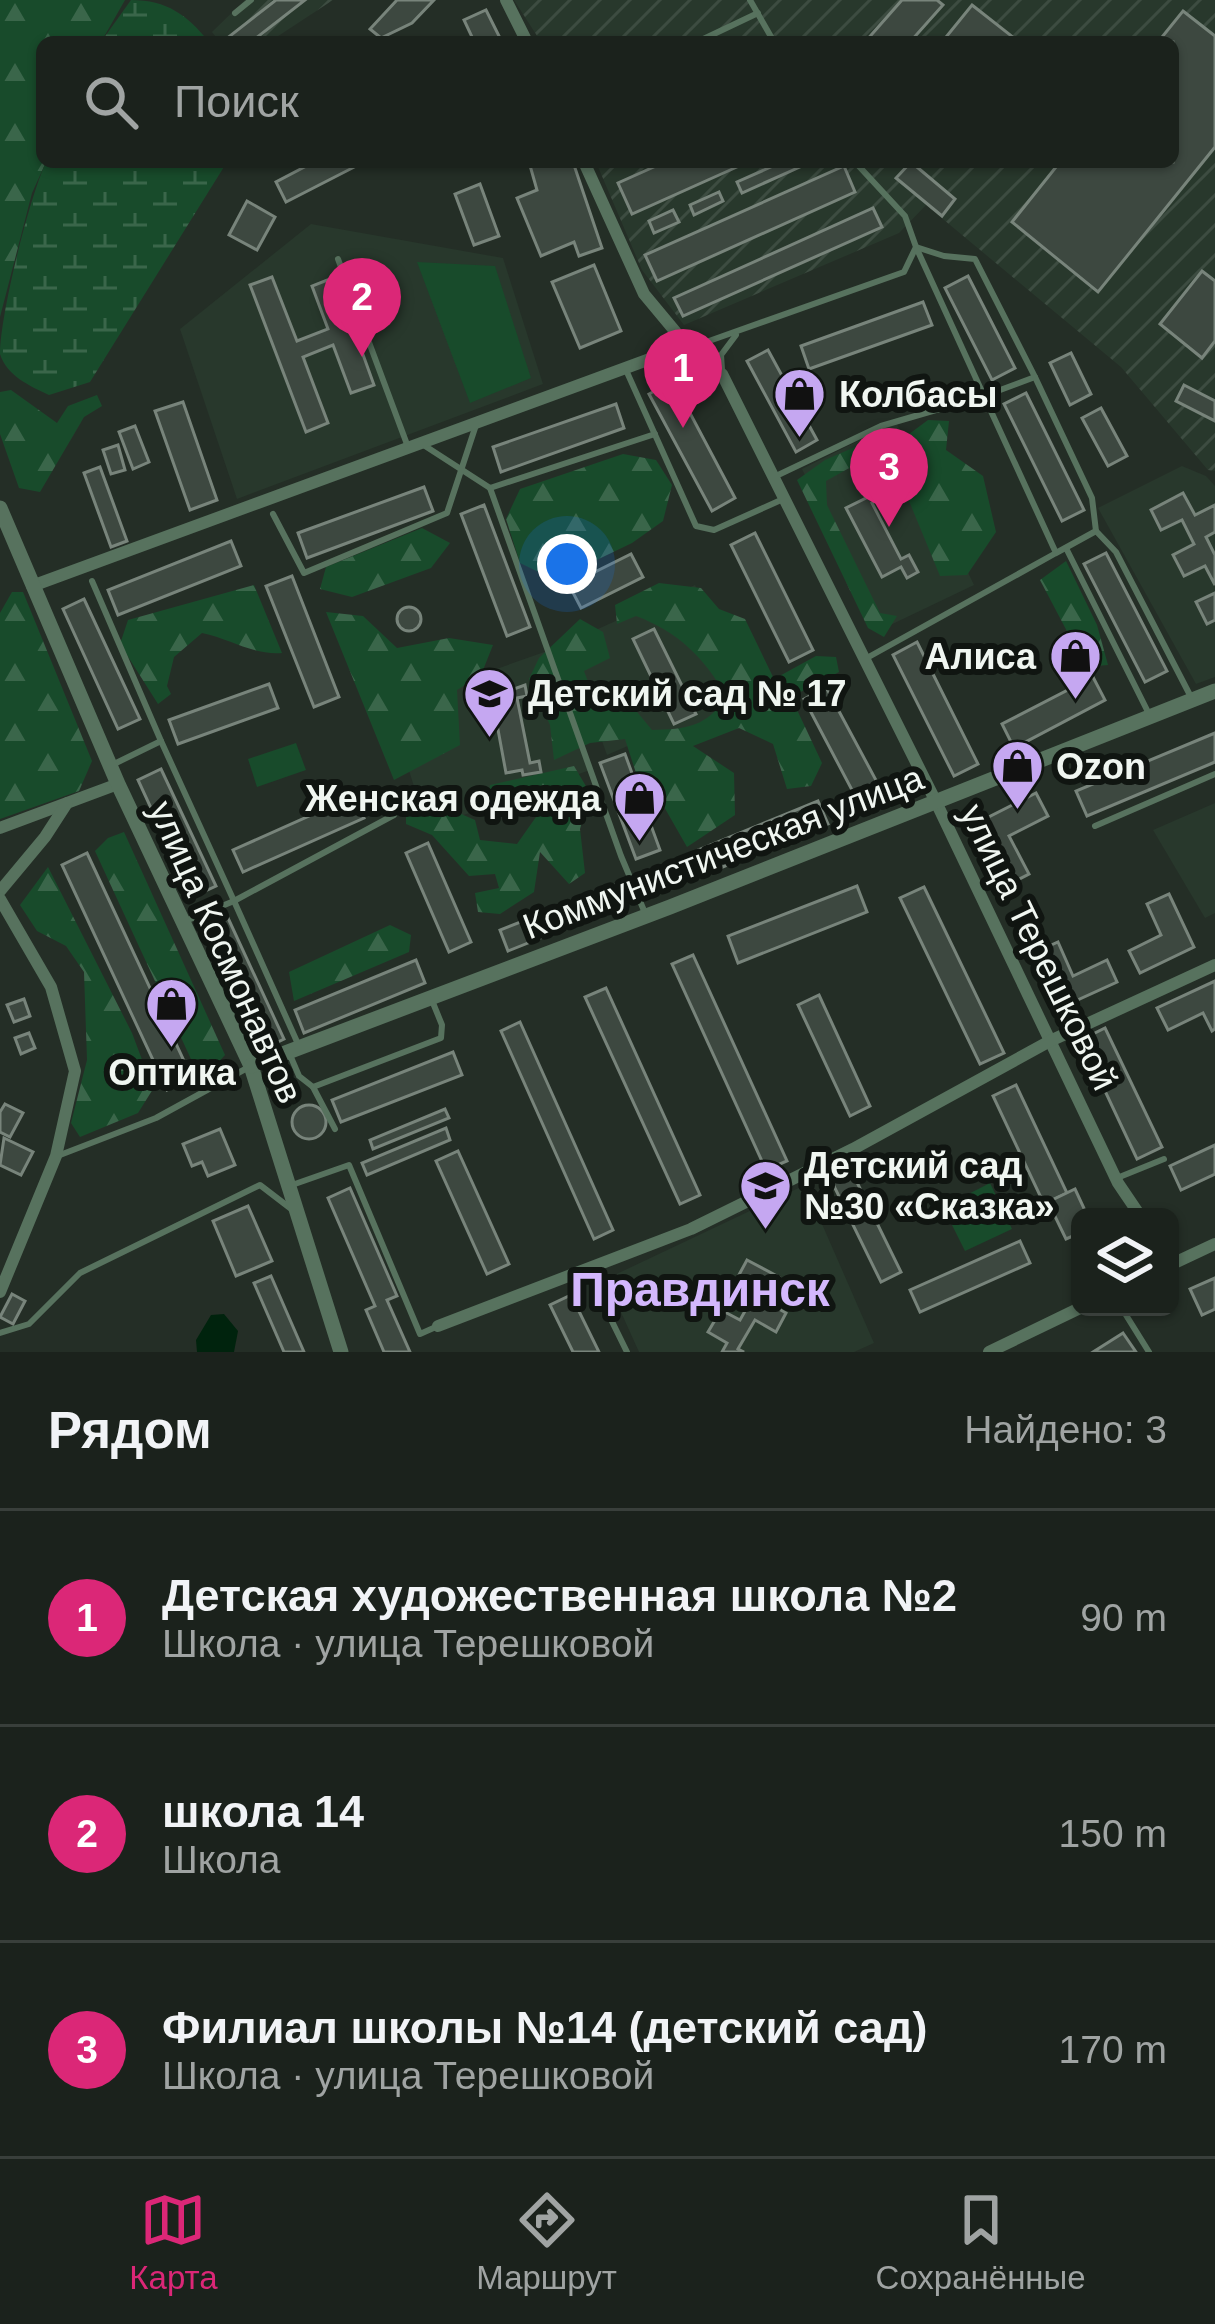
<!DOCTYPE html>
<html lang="ru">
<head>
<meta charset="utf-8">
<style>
	body { margin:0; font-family:Arial,sans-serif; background:#282f29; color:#f1f3f6 }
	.controls { position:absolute; right:36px; bottom:36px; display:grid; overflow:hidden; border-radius:18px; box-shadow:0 3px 9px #0004 }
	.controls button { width:108px; height:108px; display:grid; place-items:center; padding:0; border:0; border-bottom:3px solid #393f3b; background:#1b221c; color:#f1f3f6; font:60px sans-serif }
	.you { position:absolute; left:567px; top:564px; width:42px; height:42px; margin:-30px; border:9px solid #fff; border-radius:50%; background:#1a73e8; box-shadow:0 0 0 18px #1a73e833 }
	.badge { display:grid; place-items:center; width:78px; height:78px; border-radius:50%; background:#db2777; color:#fff; font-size:39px; font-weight:700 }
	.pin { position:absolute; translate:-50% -99px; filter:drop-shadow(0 3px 6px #0008) }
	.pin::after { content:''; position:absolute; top:63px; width:42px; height:36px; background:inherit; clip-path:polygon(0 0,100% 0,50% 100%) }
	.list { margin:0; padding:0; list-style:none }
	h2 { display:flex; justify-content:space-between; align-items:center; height:156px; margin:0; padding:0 48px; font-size:51px }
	h2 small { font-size:39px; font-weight:400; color:#a0a4a3 }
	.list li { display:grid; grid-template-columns:78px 1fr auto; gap:36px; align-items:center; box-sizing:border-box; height:216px; padding:0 48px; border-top:3px solid #393f3b }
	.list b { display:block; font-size:45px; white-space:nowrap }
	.list p { margin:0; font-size:39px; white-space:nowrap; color:#a0a4a3 }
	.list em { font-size:39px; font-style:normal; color:#a0a4a3 }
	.icon { flex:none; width:66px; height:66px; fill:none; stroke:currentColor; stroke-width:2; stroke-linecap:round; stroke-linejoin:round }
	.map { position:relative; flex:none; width:1215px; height:1352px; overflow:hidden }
	.search { position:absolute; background:#1b221c; box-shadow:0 3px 9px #0004; left:36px; right:36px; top:36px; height:132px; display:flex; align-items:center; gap:30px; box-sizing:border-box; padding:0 42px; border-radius:18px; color:#a0a4a3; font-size:45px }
	.sheet { height:804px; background:#1b221c }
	nav { display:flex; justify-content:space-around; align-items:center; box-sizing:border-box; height:168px; border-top:3px solid #393f3b; background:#1b221c; font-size:33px; color:#a0a4a3 }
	nav a { display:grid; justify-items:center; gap:6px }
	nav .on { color:#db2777 }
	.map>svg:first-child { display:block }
	.built { fill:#28382c }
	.industrial { fill:url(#industrial-furrows) }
	.forest { fill:url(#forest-firs) }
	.wetland { fill:url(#wetland-marsh) }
	.park { fill:#184b2b }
	.water { fill:#00230d }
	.building { fill:#3d4840; stroke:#78847b; stroke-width:3 }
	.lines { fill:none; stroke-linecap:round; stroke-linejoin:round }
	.service { stroke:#57725e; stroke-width:6 }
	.minor { stroke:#57725e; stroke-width:12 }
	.tertiary { stroke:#57725e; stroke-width:15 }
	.labels { text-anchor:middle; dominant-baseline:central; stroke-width:12; stroke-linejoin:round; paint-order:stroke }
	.poi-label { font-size:36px; font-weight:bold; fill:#f0f6f1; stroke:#101511; text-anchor:start }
	.street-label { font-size:36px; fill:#f0f6f1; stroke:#101511 }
	.district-label { font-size:48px; font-weight:bold; fill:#d3b7fd; stroke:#101511 }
</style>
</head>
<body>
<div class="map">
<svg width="1215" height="1352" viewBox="0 0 1215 1352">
	<defs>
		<pattern id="industrial-furrows" width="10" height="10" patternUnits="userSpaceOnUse" patternTransform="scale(3)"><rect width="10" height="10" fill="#28382c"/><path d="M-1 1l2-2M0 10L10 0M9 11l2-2" fill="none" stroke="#3d4c41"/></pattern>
		<pattern id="forest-firs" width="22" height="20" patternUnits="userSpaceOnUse" patternTransform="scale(3)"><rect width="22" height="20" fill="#184b2b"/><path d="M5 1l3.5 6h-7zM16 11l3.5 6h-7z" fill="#3a664a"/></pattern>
		<pattern id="wetland-marsh" width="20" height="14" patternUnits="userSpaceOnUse" patternTransform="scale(3)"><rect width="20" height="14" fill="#184b2b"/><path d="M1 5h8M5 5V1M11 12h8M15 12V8" fill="none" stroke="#3a664a"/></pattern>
	</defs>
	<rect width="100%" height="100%" fill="#242e26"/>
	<!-- built -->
	<g class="built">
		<polygon points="311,224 503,258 543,384 237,499 180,329"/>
		<polygon points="896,422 974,585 882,629 802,469"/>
		<polygon points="1182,466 1206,476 1215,486 1215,677 1196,684 1098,508"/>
		<polygon points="695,585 753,702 636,754 630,745 607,755 567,643"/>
		<polygon points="550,650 590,770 427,828 389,707"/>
		<polygon points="1215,803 1215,913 1205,918 1153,830"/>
		<polygon points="805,1185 874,1343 854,1352 639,1352 606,1279"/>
	</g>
	<!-- industrial -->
	<g class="industrial">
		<polygon points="245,0 333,0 269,42 220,42 212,32"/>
		<polygon points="514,0 1215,0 1215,471 1208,470 1121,367 926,205 899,233 684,325 642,270 596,162 1173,162 1173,42 541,42"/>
	</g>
	<!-- forest -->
	<g class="forest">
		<polygon points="0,0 125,0 101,42 42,42 42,162 46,162 32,193 0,317"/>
		<polygon points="11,390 57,423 68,406 97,395 102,406 84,417 40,492 19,488 0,434 0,392"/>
		<polygon points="928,420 949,421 946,450 983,476 996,532 967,575 940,576 907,496 909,461 901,440"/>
		<polygon points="887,433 885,448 826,481 827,505 880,613 897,616 884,637 868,628 797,480 825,460"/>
		<polygon points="623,454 656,460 672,485 663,521 632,543 555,580 520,563 506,519 520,489"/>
		<polygon points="422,528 450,543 431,568 352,597 320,589 326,567"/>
		<polygon points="1066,561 1097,625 1108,665 1096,666 1070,637 1040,580"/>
		<path d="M659 583 701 588 719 609 745 619 774 679 816 656 836 657 839 672 791 697 822 763 811 786 787 789 773 744 739 728 693 746 734 773 735 815 687 847 655 791 636 773 625 739 590 743 554 760 550 725 529 679 539 658 580 619 603 632 610 658 584 671 599 711 628 701 652 730C686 729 708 727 726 696 704 657 678 632 636 616L617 624 615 605Z"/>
		<path d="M254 585 282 653C252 655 231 639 202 633L174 657 167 686 171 694 158 704 120 644 128 620Z"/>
		<polygon points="12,592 23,592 92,761 79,791 0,819 0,613"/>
		<polygon points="326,612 363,616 397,648 449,638 493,645 481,675 457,690 460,745 394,780"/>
		<polygon points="574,766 590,793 580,829 585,873 569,884 540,852 534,892 500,914 478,912 475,893 499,888 495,874 469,876 432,835 406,824 406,801 431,801 475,820 480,840 517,844 536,817 527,806 488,807 490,785"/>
		<polygon points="124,832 225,1055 207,1075 196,1070 95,851 108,838"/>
		<polygon points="48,867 132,1033 153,1089 138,1113 80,1137 71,1123 87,1060 84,972 66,946 37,931 20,905"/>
		<polygon points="390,925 411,935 409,952 294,1001 289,972"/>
	</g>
	<!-- wetland -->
	<g class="wetland">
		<path d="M131 0C167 0 187 15 209 42H101Z"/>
		<path d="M46 162H227L90 382 49 395C30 386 7 376 0 354 0 315 29 199 46 162Z"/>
	</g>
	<!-- park -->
	<g class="park">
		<polygon points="417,262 495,266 531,378 470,403"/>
		<polygon points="296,743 306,770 257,787 248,759"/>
		<polygon points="990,1183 1012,1229 965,1251 943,1207"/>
	</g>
	<!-- water -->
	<polygon class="water" points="224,1314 238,1331 234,1352 197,1352 196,1340 211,1315"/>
	<!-- building -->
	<g class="building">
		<polygon points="276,0 305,0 251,42 228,42 226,39"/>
		<polygon points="397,0 434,0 412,23 381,38 370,29"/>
		<polygon points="902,0 937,0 943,5 910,42 865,42"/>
		<polygon points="972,5 1019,42 942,42"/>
		<polygon points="486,10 502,42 467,42 473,39 464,20"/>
		<polygon points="1183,11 1215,36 1215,147 1098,292 1012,222 1060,162 1173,162 1173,42 1158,42"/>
		<polygon points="314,162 364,162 286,202 276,182"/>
		<polygon points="529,162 573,162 602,248 579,256 574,242 541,256 517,198 537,190"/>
		<polygon points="665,162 748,162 632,214 618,183"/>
		<polygon points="782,162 811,162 742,193 737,182"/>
		<polygon points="911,162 955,199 942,216 896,178"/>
		<polygon points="844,166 855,192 657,281 645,255"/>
		<polygon points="480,184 499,236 474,245 455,194"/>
		<polygon points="719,192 723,201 694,215 690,205"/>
		<polygon points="247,201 275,217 257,250 229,235"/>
		<polygon points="873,208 882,227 683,316 674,298"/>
		<polygon points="673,210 679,222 654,233 649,221"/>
		<polygon points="373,264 383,291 369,296 359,269"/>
		<polygon points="594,265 621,331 580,348 552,282"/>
		<polygon points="1202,271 1215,281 1215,341 1202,358 1160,324"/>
		<polygon points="968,276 1015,368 992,380 945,288"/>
		<polygon points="272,277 297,341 328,329 312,286 335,277 374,385 351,393 333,345 303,357 328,423 306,432 250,285"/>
		<polygon points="923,302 932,325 809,369 801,346"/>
		<polygon points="768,350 817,440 796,452 747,361"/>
		<polygon points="1071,353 1091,394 1070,405 1050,363"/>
		<polygon points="673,381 735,498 712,511 649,394"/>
		<polygon points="1184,385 1215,401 1215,421 1176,401"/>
		<polygon points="1026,393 1084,510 1062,521 1004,404"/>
		<polygon points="183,402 217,500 190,510 155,411"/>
		<polygon points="616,404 624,428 501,472 493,447"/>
		<polygon points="1101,408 1127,456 1108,466 1082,418"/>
		<polygon points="135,426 149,462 133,469 119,432"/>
		<polygon points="118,445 125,470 111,474 103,450"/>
		<polygon points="100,467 127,541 111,547 84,473"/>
		<polygon points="871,479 881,498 872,503 901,559 909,555 918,572 907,578 901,567 882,577 846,508 866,498 859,485"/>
		<polygon points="424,487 433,511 307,558 298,533"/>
		<polygon points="1183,493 1195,515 1215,505 1215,532 1206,537 1215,555 1215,585 1205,566 1184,576 1173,555 1194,544 1182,520 1161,530 1151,510"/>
		<polygon points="484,505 530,627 507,636 461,514"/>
		<polygon points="755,533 813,650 789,662 731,545"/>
		<polygon points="231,541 241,566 118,615 108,590"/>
		<polygon points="1106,553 1167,671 1145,682 1084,564"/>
		<polygon points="631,554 643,577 581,608 569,585"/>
		<polygon points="292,576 339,697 314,707 266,586"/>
		<polygon points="1215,593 1215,620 1207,624 1196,602"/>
		<polygon points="84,599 140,719 118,729 63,609"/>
		<circle cx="409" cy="619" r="12"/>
		<polygon points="654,629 696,714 674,724 633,639"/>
		<polygon points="917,642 978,764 954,776 893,655"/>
		<polygon points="1093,677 1105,700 1014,748 1002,724"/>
		<polygon points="269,684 278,708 178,744 169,720"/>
		<polygon points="525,685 527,696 517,698 530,763 539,761 541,772 523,775 522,770 506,773 492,697"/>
		<polygon points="826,687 885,797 862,809 804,699"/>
		<polygon points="1215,733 1215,762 1087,816 1076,791"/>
		<polygon points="625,754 660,850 636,859 600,763"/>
		<polygon points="161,769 216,886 192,897 138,780"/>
		<polygon points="1036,793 1048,816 1009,836 1029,874 1008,885 977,823"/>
		<polygon points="354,796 364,818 243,872 233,850"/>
		<polygon points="818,801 828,824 708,873 698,850"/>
		<polygon points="428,843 471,942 449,952 406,853"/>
		<polygon points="87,853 192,1078 167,1090 62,865"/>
		<polygon points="623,882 631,902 508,951 500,930"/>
		<polygon points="857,886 867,912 738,963 728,936"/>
		<polygon points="924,887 1004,1053 980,1064 900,898"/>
		<polygon points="1169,894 1194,947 1140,973 1129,951 1161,935 1147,904"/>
		<polygon points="228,918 284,1039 259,1051 203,929"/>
		<polygon points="1058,942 1073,976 1107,960 1117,982 1062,1007 1036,952"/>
		<polygon points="693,955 787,1161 766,1170 672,964"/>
		<polygon points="416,960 425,983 304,1033 295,1010"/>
		<polygon points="1215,981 1215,1029 1212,1031 1203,1013 1168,1030 1157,1008"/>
		<polygon points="606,988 700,1195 680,1204 585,997"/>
		<polygon points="819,995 870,1106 850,1116 798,1005"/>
		<polygon points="24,999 30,1016 14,1022 7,1005"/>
		<polygon points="520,1022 613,1230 594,1239 501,1031"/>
		<polygon points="1105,1028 1162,1147 1137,1159 1081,1040"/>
		<polygon points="29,1033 35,1048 21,1054 15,1038"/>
		<polygon points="453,1052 462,1075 341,1122 332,1100"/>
		<polygon points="1016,1085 1067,1193 1044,1204 993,1096"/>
		<polygon points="5,1104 23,1113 10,1137 0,1132 0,1112"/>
		<circle cx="309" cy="1122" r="17"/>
		<polygon points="445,1109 449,1118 373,1149 370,1140"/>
		<polygon points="446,1128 450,1140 367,1175 362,1163"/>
		<polygon points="220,1129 235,1165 208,1176 202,1162 192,1166 183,1144"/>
		<polygon points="4,1138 33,1152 21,1175 0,1165"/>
		<polygon points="1215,1145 1215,1174 1181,1190 1170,1166"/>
		<polygon points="458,1151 509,1264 487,1274 436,1161"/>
		<polygon points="848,1164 901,1272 881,1282 828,1174"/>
		<polygon points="350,1188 397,1296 387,1300 410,1352 384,1352 366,1310 375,1306 328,1198"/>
		<polygon points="1075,1189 1088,1217 1080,1217 1080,1233 1066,1239 1048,1202"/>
		<polygon points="248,1206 272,1261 236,1276 213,1221"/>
		<polygon points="1020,1241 1030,1263 920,1312 910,1290"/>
		<polygon points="747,1260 779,1277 765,1301 786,1313 776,1332 755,1320 738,1349 744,1352 722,1352 727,1343 708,1332 721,1310 740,1320 754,1295 734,1284"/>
		<polygon points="271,1276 304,1352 284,1352 254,1283"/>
		<polygon points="1215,1278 1215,1309 1202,1315 1190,1289"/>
		<polygon points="12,1294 25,1301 13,1324 0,1317"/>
		<polygon points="571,1295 599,1352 573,1352 550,1305"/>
		<polygon points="1123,1333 1136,1352 1093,1352"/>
	</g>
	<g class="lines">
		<!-- service -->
		<g class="service">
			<polyline points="750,0 774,42"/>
			<polyline points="235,13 251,0"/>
			<polyline points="697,42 758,13"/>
			<polyline points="916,247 944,256 975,259 1035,377"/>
			<polyline points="338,259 408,447"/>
			<polyline points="700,360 709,341 904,272 916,247 905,216 855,162"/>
			<polyline points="626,370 696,526 714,530 781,500"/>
			<polyline points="722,370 721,355 736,335"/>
			<polyline points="422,444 490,488 655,434"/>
			<polyline points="776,476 881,426 984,396 916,247"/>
			<polyline points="490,488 621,856 645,913"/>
			<polyline points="273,514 304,573 447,513 476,425"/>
			<polyline points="1096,531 1116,552 1192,699"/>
			<polyline points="1066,548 1149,714"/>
			<polyline points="92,581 161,741 114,764"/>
			<polyline points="865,659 1056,553 984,396 1035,377 1092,498 1096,531 1056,553"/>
			<polyline points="161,741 234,901 183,922"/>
			<polyline points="1095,826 1215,774"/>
			<polyline points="298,1044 234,901 394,815"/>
			<polyline points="290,1055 299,1076 313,1087 441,1038 442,1025 431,998"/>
			<polyline points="313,1087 335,1129"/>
			<polyline points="60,1155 156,1118 249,1067"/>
			<polyline points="1117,1178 1164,1159"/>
			<polyline points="292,1185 349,1165 420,1334 438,1326"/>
			<polyline points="603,1262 596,1289 627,1352"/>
			<polyline points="1121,1307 1149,1352"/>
			<polyline points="0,1333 29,1324 80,1273 260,1185 290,1208"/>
		</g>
		<!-- minor -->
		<g class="minor">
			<polyline points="506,0 527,42"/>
			<polyline points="584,162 644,294 699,360"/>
			<polyline points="32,586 669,352 722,374 936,802 1118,1183 1141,1217"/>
			<polyline points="0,828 118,784"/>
			<polyline points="0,891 45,837 67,803"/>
			<polyline points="0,899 51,987 75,1071 56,1156 0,1292"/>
			<polyline points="1170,1265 1215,1244"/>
			<polyline points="438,1326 691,1229 853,1149 1050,1041 1215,965"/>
			<polyline points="989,1352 1082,1307"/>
		</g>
		<!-- tertiary -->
		<g class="tertiary">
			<polyline points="0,508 118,784 251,1066 341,1352"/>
			<polyline points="251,1066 670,907 1215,691"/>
		</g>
	</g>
	<!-- icons -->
	<defs>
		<symbol id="shop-pin" viewBox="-11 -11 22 30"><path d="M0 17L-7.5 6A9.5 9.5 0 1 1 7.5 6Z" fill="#c5a7f1" stroke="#101511"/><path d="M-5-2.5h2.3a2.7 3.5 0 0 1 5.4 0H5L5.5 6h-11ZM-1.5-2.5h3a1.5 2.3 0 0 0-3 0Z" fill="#111"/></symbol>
		<symbol id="school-pin" viewBox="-11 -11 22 30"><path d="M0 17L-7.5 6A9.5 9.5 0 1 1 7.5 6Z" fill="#c5a7f1" stroke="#101511"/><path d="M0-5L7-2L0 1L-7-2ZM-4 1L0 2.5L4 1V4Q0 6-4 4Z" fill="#111"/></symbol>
	</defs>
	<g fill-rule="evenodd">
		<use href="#shop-pin" x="770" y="364" width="59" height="81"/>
		<use href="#shop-pin" x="1046" y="626" width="59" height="81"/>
		<use href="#school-pin" x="460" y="664" width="59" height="81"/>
		<use href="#shop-pin" x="988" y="736" width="59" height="81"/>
		<use href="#shop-pin" x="610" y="768" width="59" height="81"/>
		<use href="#shop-pin" x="142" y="974" width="59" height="81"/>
		<use href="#school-pin" x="736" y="1156" width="59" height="81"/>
	</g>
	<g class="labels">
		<!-- poi labels -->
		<g class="poi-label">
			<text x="839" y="394">Колбасы</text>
			<text x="1036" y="656" text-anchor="end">Алиса</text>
			<text x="528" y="693">Детский сад № 17</text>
			<text x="1056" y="766">Ozon</text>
			<text x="601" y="798" text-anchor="end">Женская одежда</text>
			<text x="172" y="1072" text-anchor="middle">Оптика</text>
			<text x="804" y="1165">Детский сад<tspan x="804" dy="41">№30 «Сказка»</tspan></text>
		</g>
		<!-- street labels -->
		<g class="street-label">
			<text transform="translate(723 852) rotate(-21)">Коммунистическая улица</text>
			<text transform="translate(1039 947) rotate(64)">улица Терешковой</text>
			<text transform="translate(226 952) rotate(66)">улица Космонавтов</text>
		</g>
		<!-- district labels -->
		<g class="district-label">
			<text x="700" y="1289">Правдинск</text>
		</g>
	</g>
</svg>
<div class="controls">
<button><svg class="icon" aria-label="layers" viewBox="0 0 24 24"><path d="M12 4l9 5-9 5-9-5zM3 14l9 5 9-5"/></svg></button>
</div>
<div class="you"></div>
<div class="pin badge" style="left:683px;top:428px">1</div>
<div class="pin badge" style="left:362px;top:357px">2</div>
<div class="pin badge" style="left:889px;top:527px">3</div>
<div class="search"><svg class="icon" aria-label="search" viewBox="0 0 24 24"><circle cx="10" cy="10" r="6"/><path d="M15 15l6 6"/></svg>Поиск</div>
</div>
<section class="sheet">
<h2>Рядом<small>Найдено: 3</small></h2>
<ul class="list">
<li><span class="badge">1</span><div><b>Детская художественная школа №2</b><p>Школа · улица Терешковой</p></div><em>90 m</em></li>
<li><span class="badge">2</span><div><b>школа 14</b><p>Школа</p></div><em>150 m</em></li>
<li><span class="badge">3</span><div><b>Филиал школы №14 (детский сад)</b><p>Школа · улица Терешковой</p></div><em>170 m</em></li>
</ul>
</section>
<nav>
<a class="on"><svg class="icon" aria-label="map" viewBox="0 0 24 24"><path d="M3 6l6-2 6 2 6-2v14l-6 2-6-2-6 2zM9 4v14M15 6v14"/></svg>Карта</a>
<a><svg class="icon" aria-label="directions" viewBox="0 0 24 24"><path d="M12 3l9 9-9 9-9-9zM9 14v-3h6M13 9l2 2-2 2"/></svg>Маршрут</a>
<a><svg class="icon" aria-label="saved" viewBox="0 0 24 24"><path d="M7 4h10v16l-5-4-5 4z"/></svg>Сохранённые</a>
</nav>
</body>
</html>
